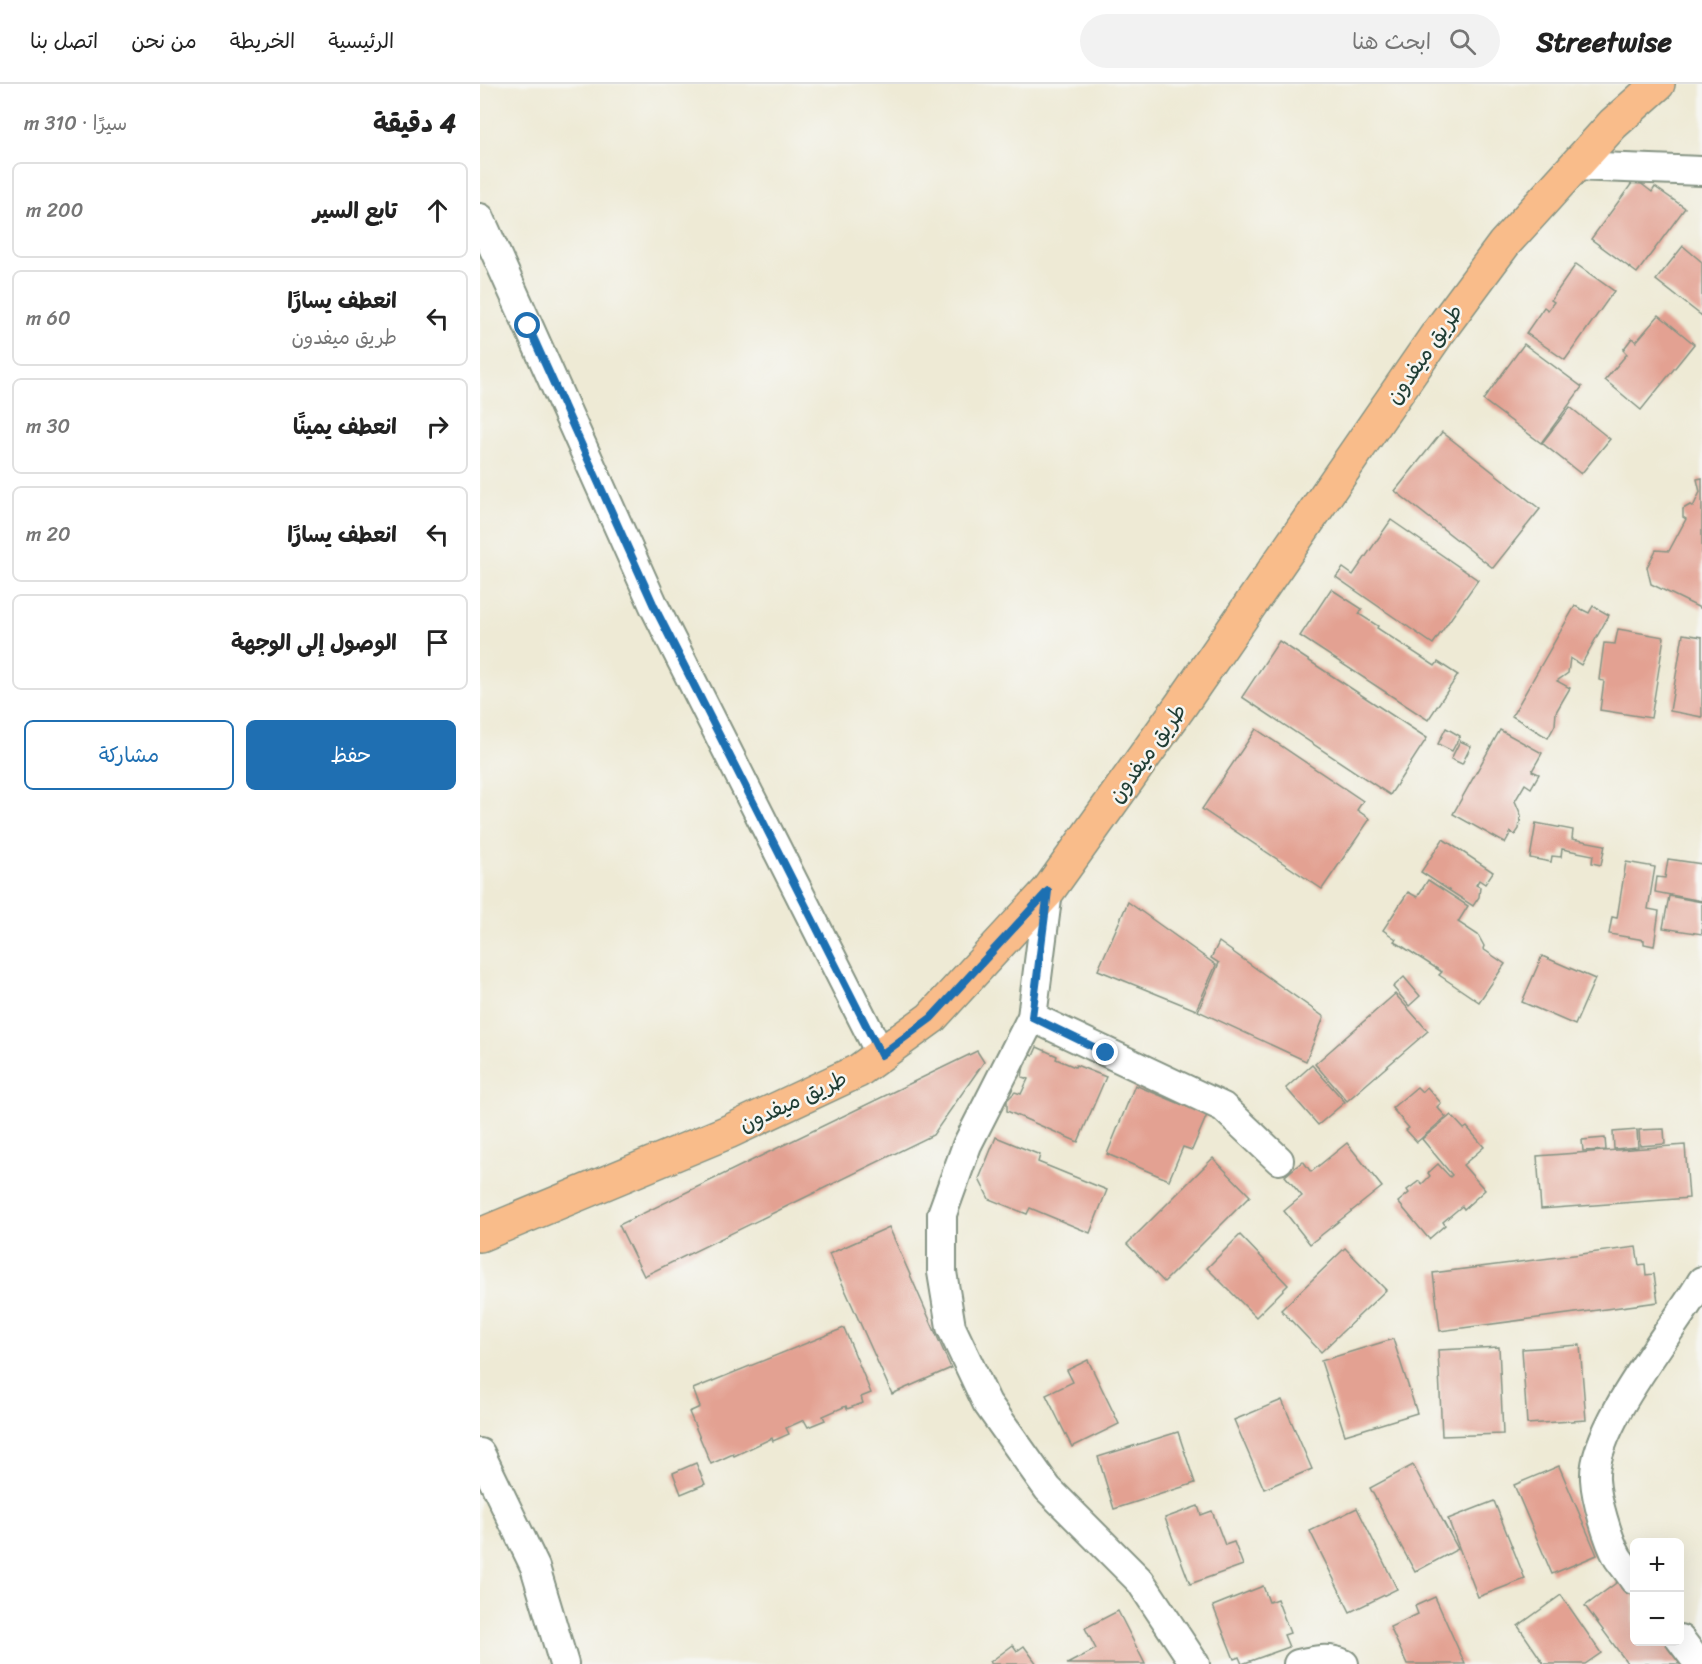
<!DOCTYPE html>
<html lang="ar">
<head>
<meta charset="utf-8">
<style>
	body { margin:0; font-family:Sriracha,"Playpen Sans Arabic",sans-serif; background:#f2f2f2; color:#222; direction:rtl }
	.controls { position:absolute; right:18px; bottom:18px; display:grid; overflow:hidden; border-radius:9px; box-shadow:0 6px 24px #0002 }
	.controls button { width:54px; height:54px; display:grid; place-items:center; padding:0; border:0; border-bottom:2px solid #e0e0e0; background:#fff; color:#222; font:30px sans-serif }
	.stop { position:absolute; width:18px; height:18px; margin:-14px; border:4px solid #1f6fb2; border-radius:50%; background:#fff }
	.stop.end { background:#1f6fb2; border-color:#fff; box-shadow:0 2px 6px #0008 }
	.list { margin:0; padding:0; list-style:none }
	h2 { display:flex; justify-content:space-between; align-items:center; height:78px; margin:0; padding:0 24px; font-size:26px }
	h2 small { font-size:20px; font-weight:400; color:#767676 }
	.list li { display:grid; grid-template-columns:39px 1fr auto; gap:18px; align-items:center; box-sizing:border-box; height:96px; margin:0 12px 12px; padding:0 12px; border:2px solid #e0e0e0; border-radius:9px }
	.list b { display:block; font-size:22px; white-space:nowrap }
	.list p { margin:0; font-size:20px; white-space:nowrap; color:#767676 }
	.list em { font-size:20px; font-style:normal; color:#767676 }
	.actions { display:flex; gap:12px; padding:18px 24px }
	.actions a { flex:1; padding:14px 0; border:2px solid #1f6fb2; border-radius:9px; text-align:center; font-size:21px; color:#1f6fb2 }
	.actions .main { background:#1f6fb2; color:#fff }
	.icon { flex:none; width:33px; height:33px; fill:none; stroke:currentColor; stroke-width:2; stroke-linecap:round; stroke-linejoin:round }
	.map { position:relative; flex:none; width:1222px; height:1580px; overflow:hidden; direction:ltr }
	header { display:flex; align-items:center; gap:36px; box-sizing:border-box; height:84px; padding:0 30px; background:#fff; border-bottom:2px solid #e0e0e0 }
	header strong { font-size:28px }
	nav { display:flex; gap:33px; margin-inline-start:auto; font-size:21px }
	.search { width:420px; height:54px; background:#f2f2f2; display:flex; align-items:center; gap:15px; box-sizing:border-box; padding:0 21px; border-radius:33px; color:#767676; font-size:22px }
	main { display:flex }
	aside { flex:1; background:#fff }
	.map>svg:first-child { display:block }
	.building { fill:#e3a192 }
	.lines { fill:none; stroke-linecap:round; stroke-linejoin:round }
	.minor-casing { stroke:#869484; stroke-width:32 }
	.major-casing { stroke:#869484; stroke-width:36 }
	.minor { stroke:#fff; stroke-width:28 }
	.major { stroke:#f9bc8a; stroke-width:33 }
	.route { stroke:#1f6fb2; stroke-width:8 }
	.labels { text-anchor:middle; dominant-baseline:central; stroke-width:5; stroke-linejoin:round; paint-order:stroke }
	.street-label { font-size:22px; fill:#1f3d34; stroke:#f6f6f2 }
</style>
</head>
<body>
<header>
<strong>Streetwise</strong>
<div class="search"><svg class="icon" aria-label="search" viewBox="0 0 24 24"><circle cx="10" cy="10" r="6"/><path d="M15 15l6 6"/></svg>ابحث هنا</div>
<nav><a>الرئيسية</a><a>الخريطة</a><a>من نحن</a><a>اتصل بنا</a></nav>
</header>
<main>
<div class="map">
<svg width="1222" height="1580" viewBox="0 0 1222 1580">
	<rect width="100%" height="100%" fill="#f6f6f2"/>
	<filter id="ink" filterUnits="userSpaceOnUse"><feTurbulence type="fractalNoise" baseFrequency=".0167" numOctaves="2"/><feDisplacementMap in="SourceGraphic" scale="12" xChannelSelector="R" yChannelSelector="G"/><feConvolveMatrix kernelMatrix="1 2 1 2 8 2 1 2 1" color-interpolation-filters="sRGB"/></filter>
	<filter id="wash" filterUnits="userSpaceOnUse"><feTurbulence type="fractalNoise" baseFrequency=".008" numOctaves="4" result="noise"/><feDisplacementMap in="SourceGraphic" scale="24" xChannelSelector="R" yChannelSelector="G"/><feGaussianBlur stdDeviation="1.35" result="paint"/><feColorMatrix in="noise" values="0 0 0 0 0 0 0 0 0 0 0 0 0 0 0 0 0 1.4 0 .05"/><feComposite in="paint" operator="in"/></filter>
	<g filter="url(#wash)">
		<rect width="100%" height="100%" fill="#eeead5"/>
		<g id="blocks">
			<!-- building -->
			<g class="building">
				<polygon points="1155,95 1172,108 1175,103 1205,124 1157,189 1111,155"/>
				<polygon points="1203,162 1222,178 1222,232 1176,196"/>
				<polygon points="1096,180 1134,207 1085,276 1046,249 1064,223 1068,226 1074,218 1071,216"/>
				<polygon points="1179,231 1214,260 1161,326 1125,296 1147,270 1143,266 1152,254 1156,258"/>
				<polygon points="1044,260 1102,303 1061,359 1003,316"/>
				<polygon points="1090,323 1130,355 1101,390 1062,359"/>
				<polygon points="962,348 1060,425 1013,484 915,407"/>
				<polygon points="1222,394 1222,525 1171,500 1167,483 1176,466 1189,467 1206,435 1203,433 1203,425 1210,421 1213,423 1220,408 1217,395"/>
				<polygon points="911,436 998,496 953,560 856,493 863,484 873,491"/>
				<polygon points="851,505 882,525 879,530 898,542 897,544 955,582 958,578 978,591 948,636 820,552"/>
				<polygon points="1095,522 1109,529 1113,522 1129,531 1101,581 1090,574 1088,589 1077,597 1090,604 1076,628 1075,641 1068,654 1032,632"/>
				<polygon points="1138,545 1184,553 1171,634 1120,626 1124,597 1119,596 1124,559 1135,560"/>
				<polygon points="1203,550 1222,553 1222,633 1190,627"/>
				<polygon points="799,557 947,654 910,711 762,613"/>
				<polygon points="966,644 980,652 972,667 958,660"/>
				<polygon points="776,645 883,717 877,726 890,735 842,805 722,725"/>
				<polygon points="1020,646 1062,669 1052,687 1059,690 1051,704 1045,700 1035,717 1041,731 1039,745 1035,751 1031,748 1025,759 973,730"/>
				<polygon points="980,657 991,662 982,680 971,675"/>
				<polygon points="1056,739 1093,746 1092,755 1125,761 1121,781 1112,779 1113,771 1082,765 1081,773 1072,772 1071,778 1050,774"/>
				<polygon points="963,755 1013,788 1005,800 999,796 996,801 1000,803 999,813 993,822 941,788"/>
				<polygon points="1188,775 1222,780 1222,817 1175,808 1177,793 1185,794"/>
				<polygon points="1146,778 1175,783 1168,825 1179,827 1174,862 1164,860 1164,856 1129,850 1132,833 1137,834"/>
				<polygon points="948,796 988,822 978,838 998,851 1004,862 1003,865 1025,880 999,918 959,891 962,888 914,857 916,855 903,846 928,808 937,813"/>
				<polygon points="1189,812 1222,818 1222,850 1183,844"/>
				<polygon points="648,818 736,881 716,926 618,886"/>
				<polygon points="739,858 844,933 826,977 718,927 739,879 731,874"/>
				<polygon points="1062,872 1115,895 1095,941 1042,918"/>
				<polygon points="924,893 940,912 929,922 913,903"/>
				<polygon points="915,910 948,947 867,1017 835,980"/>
				<polygon points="557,963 577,972 576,975 595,983 596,981 626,993 598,1058 527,1027 527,1016 535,1008 541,1010 548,995 542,993 544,981 551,971 553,972"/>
				<polygon points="497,967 504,978 453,1051 164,1192 139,1141"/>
				<polygon points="832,981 865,1018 838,1041 806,1004"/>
				<polygon points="655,1001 727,1031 712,1066 703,1063 689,1096 627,1070"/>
				<polygon points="937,1003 942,1008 947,1003 961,1019 957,1023 966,1033 937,1058 926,1046 929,1044 912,1024"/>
				<polygon points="971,1031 984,1045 987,1043 1004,1063 983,1081 1005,1106 984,1125 982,1122 963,1138 965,1141 949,1155 918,1118 929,1109 927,1106 939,1097 942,1100 950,1092 948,1089 958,1080 970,1093 972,1091 942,1055"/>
				<polygon points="1184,1045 1185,1060 1160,1062 1159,1046"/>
				<polygon points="1157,1046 1158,1063 1134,1065 1133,1048"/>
				<polygon points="516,1053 560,1071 558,1078 627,1106 610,1149 550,1124 547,1130 509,1115 499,1095"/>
				<polygon points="1125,1054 1126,1066 1103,1067 1102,1056"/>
				<polygon points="867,1059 902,1103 830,1160 804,1127 822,1112 805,1092 823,1077 831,1088"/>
				<polygon points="1205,1061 1209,1114 1061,1125 1057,1072"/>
				<polygon points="733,1074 770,1112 684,1198 647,1160"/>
				<polygon points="409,1143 471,1284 412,1310 349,1170"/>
				<polygon points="760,1151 808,1201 776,1233 727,1184"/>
				<polygon points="1156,1163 1159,1181 1165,1180 1166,1191 1174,1190 1178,1218 960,1247 953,1189"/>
				<polygon points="865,1164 906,1206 841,1268 801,1226"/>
				<polygon points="364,1244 391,1309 381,1313 383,1319 367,1325 366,1322 343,1332 345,1336 328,1343 324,1336 306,1344 309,1350 293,1357 292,1354 254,1372 253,1370 231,1380 209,1328 220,1323 213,1305"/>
				<polygon points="913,1255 937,1329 865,1351 841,1277"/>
				<polygon points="1100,1261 1106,1336 1047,1340 1042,1265"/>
				<polygon points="1019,1263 1023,1350 962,1352 958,1266"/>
				<polygon points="608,1276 639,1340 592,1363 566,1311 593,1298 587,1286"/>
				<polygon points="802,1316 832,1385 784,1405 754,1336"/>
				<polygon points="698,1348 715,1399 634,1425 618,1373"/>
				<polygon points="216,1379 225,1400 201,1410 193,1389"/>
				<polygon points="933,1381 978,1465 935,1488 890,1404"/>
				<polygon points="1079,1382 1117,1471 1072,1490 1034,1401"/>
				<polygon points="1014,1417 1045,1495 998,1513 968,1435"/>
				<polygon points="718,1422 721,1431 732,1427 745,1461 754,1458 763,1481 710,1500 685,1434"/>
				<polygon points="877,1424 917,1505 870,1528 830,1447"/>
				<polygon points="1143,1494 1154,1509 1154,1558 1198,1558 1204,1580 1148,1580 1105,1522"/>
				<polygon points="783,1502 789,1518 797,1515 810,1549 804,1551 809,1563 762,1580 759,1573 754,1575 733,1522"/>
				<polygon points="1081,1511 1121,1569 1105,1580 1064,1580 1038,1542"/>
				<polygon points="955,1513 985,1580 927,1580 910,1543 938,1530 935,1522"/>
				<polygon points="638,1527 665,1580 587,1580 616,1565 605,1544"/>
				<polygon points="533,1561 537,1567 544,1562 557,1580 512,1580 510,1578"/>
			</g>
		</g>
	</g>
	<g filter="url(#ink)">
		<use href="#blocks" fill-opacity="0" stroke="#869484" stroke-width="1.5"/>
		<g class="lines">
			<defs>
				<g id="minor">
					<polyline points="1094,82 1222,87"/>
					<polyline points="0,134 174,522 401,971"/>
					<polyline points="568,807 552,933 487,1061 462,1130 462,1188 471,1243 507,1319 568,1405 660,1497 715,1580"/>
					<polyline points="552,933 743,1023 799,1076"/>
					<polyline points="0,1369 55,1483 84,1580"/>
					<path d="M1154 1496C1149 1488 1143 1481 1138 1474 1128 1456 1116 1415 1115 1395 1112 1342 1194 1245 1222 1197"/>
					<polyline points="1200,1555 1219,1580"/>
					<path d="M818 1580C834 1576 849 1573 864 1580"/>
				</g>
				<polyline id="major" points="0,1151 248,1048 378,987 451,934 568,807 701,621 958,249 1024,160 1133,40 1178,0"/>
			</defs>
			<!-- minor casing -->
			<use href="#minor" class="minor-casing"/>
			<!-- major casing -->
			<use href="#major" class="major-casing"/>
			<!-- minor -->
			<use href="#minor" class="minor"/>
			<!-- major -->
			<use href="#major" class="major"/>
		</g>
	</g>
	<g class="lines" filter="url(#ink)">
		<!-- route -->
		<polyline class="route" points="48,242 174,522 401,971 451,934 568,807 552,933 626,969"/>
	</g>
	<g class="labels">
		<!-- street labels -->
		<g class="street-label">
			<text transform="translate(944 270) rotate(-55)">طريق ميفدون</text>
			<text transform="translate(667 669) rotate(-54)">طريق ميفدون</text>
			<text transform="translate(313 1017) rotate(-25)">طريق ميفدون</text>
		</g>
	</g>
</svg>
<div class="controls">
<button>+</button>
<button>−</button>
</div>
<div class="stop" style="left:48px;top:242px"></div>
<div class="stop end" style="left:626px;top:969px"></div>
</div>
<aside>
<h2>4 دقيقة<small>سيرًا · 310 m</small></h2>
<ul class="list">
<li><svg class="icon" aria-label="ahead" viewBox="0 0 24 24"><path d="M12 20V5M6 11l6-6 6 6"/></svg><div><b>تابع السير</b></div><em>200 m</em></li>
<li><svg class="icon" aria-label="left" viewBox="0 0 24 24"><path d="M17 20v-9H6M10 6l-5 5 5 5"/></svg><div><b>انعطف يسارًا</b><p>طريق ميفدون</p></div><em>60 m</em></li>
<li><svg class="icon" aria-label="right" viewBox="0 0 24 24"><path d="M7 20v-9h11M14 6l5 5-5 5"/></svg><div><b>انعطف يمينًا</b></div><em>30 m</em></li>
<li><svg class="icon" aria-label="left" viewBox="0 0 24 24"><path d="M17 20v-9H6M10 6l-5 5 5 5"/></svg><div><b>انعطف يسارًا</b></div><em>20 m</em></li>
<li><svg class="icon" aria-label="arrive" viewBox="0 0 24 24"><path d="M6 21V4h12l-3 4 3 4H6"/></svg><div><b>الوصول إلى الوجهة</b></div></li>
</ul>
<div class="actions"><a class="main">حفظ</a><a>مشاركة</a></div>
</aside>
</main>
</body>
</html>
